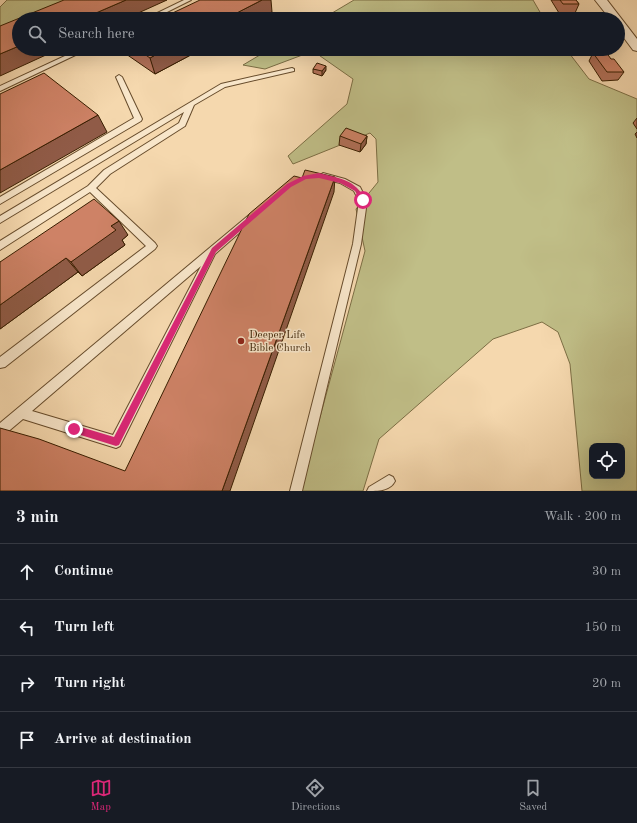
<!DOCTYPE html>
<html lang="en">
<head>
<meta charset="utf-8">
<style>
	body { margin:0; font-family:"Old Standard TT",serif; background:#242831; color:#f1f3f6 }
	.controls { position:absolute; right:12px; bottom:12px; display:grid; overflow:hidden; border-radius:8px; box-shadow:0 4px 16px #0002 }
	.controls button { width:36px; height:36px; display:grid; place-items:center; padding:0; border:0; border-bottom:1px solid #363941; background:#171b24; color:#f1f3f6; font:20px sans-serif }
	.stop { position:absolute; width:12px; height:12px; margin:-9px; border:3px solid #db2777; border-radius:50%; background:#fff }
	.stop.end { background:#db2777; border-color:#fff; box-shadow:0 1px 4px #0008 }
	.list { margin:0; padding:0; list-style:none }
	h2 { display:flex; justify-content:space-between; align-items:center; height:52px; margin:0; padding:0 16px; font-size:17px }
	h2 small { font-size:13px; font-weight:400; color:#9ea1a6 }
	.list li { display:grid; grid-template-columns:26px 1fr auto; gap:12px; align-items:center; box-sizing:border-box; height:56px; padding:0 16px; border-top:1px solid #363941 }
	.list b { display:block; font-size:15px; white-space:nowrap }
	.list em { font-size:13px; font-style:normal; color:#9ea1a6 }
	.icon { flex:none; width:22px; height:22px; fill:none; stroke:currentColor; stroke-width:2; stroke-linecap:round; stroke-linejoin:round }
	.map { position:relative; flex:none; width:637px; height:491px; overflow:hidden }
	.search { position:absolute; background:#171b24; box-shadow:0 4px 16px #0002; left:12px; right:12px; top:12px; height:44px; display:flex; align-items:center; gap:10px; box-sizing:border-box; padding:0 14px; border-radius:22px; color:#9ea1a6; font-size:15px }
	.sheet { height:276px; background:#171b24 }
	nav { display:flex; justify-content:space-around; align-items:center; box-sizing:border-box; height:56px; border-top:1px solid #363941; background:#171b24; font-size:11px; color:#9ea1a6 }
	nav a { display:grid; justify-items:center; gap:2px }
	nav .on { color:#db2777 }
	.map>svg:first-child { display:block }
	.green { fill:#c0be87; stroke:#7c6e44; fill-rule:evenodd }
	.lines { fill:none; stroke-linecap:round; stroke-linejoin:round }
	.service-casing { stroke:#674c2c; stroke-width:2 }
	.minor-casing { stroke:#674c2c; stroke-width:2 }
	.service { fill:#f8e6ca; fill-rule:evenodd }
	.minor { fill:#f8e6ca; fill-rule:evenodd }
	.wall { fill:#b17058; stroke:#381e00 }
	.shaded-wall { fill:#905b47; stroke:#381e00 }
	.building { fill:#ce8266; stroke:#381e00 }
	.route { fill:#db2777 }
	.poi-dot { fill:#8f2418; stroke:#f8e6ca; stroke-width:1.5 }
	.labels { text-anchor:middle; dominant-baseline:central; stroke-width:3; stroke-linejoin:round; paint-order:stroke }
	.poi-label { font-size:11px; fill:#381e00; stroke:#f8e6ca; text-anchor:start }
</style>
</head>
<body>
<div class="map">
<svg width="637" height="491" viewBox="0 0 637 491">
	<rect width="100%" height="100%" fill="#f5d8ae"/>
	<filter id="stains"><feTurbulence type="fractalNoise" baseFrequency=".005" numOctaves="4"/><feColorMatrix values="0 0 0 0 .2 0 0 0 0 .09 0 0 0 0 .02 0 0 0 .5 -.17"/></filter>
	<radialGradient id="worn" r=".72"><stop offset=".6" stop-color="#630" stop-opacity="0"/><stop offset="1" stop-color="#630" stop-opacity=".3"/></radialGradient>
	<!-- green -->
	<g class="green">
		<polygon points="7,0 70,0 19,19 0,29 0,7"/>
		<polygon points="354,0 533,0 544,19 322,19"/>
		<path d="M270 49H566L589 79 637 99V491H582L570 364 558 332 542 322 493 339 379 439 363 491H300L365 251 356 209 378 182 376 139 370 133 293 164 288 156 347 104 353 79 313 51 265 69 243 65ZM592 446H622V476H592Z"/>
	</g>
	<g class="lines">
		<defs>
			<g id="service">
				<polygon points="184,0 191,0 153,19 145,19"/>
				<polygon points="80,49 88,49 0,91 0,86"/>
				<polygon points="292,68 294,69 294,71 225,87 194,105 185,126 110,174 96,188 155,243 157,246 155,249 5,367 0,368 0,357 146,246 90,192 0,250 0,241 88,186 104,170 179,123 184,112 0,223 0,216 221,84"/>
				<polygon points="119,75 122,77 142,119 141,121 0,204 0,197 134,118 116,77"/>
				<polygon points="323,173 345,179 360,187 367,201 361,244 302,491 290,491 353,244 359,201 354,191 340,183 320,178 319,176"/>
				<path d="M252 214 256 217 255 219 215 254 120 446 116 448 23 419 4 435 0 437V423L249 215ZM201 266 113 435 32 411Z"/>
				<path d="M389 475 393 477 395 481C390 491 378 491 367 491L369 487Z"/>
			</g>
			<polygon id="minor" points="595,0 607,0 637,39 637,51 633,50 618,30 618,19 610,19"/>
		</defs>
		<!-- service casing -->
		<use href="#service" class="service-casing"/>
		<!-- minor casing -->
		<use href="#minor" class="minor-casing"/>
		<!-- service -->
		<use href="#service" class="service"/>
		<!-- minor -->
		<use href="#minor" class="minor"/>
	</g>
	<!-- wall -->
	<g class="wall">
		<polygon points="551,0 576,0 579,4 575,13 559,13"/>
		<polygon points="124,49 202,49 155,74 126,54"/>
		<polygon points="593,53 611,59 624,72 618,80 602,81 589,61"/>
		<polygon points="313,69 326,70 322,76 313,73"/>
		<polygon points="637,118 637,129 633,123"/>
		<polygon points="637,132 637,138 635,134"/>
		<polygon points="340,136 367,136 366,144 360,152 339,145"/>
		<polygon points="128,235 122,240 125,245 82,276 78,272 0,329 0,262"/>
	</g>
	<!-- shaded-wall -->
	<g class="shaded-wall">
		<polygon points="126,0 167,0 125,19 82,19"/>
		<polygon points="262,0 271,0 272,12 258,19 225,19"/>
		<polygon points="19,46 19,49 59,49 0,76 0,54"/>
		<polygon points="166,49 202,49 155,74 150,58"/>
		<polygon points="326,66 326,70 322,76 322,71"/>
		<polygon points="98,115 107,132 0,193 0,170"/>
		<polygon points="367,136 366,144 360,152 361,144"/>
		<polygon points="335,177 334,192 230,491 222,491"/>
		<polygon points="119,221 128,235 122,240 125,245 82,276 71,262 111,226"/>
		<polygon points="66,258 78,272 0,329 0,305"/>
	</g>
	<!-- building -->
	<g class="building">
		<polygon points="64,0 126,0 82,19 19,19 19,46 0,54 0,26"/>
		<polygon points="200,0 262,0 225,19 160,19"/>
		<polygon points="560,0 576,0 579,4 563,4"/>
		<polygon points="137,49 166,49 150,58"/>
		<polygon points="606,52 611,59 614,59 624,72 607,72 593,53"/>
		<polygon points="317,63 326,66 322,71 313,69"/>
		<polygon points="44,73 98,115 0,170 0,94"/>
		<polygon points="346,128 367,136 361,144 340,136"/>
		<polygon points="305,170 335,177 222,491 0,491 0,428 39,439 125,471 249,214 294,176 302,178"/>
		<polygon points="94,199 119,221 111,226 116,230 71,262 66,258 0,305 0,262"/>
	</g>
	<!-- route -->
	<path class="route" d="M319 173C342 179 354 179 366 200V202H361L355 191 340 183 319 178 306 179 291 187 216 252 119 445 116 446 71 432V426L74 425 114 437 212 248 287 184 303 176Z"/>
	<!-- markers -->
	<circle class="poi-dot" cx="241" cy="341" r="4"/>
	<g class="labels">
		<!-- poi labels -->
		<g class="poi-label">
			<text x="249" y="335">Deeper Life<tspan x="249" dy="13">Bible Church</tspan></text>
		</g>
	</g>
	<rect width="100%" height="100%" filter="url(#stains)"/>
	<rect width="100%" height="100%" fill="url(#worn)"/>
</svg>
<div class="controls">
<button><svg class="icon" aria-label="locate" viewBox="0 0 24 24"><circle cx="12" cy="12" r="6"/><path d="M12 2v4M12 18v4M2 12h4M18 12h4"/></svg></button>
</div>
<div class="stop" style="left:363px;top:200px"></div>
<div class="stop end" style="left:74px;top:429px"></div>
<div class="search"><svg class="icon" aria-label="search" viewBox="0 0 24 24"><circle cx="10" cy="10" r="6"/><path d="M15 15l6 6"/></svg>Search here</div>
</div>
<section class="sheet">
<h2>3 min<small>Walk · 200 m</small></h2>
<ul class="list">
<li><svg class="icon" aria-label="ahead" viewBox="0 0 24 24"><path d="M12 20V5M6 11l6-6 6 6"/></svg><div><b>Continue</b></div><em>30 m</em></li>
<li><svg class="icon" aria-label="left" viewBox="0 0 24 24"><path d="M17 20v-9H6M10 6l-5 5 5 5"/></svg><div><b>Turn left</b></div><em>150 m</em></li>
<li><svg class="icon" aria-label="right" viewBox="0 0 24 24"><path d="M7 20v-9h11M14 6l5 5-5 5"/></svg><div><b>Turn right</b></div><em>20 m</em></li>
<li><svg class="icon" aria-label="arrive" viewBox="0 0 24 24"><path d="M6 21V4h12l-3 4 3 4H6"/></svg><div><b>Arrive at destination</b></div></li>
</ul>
</section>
<nav>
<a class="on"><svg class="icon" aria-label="map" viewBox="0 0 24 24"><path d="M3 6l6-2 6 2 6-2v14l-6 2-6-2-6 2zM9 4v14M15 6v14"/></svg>Map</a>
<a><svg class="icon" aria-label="directions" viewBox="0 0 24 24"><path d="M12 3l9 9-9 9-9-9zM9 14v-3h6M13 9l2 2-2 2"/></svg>Directions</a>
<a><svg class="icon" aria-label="saved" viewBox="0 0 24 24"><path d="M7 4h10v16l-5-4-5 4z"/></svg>Saved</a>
</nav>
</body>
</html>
